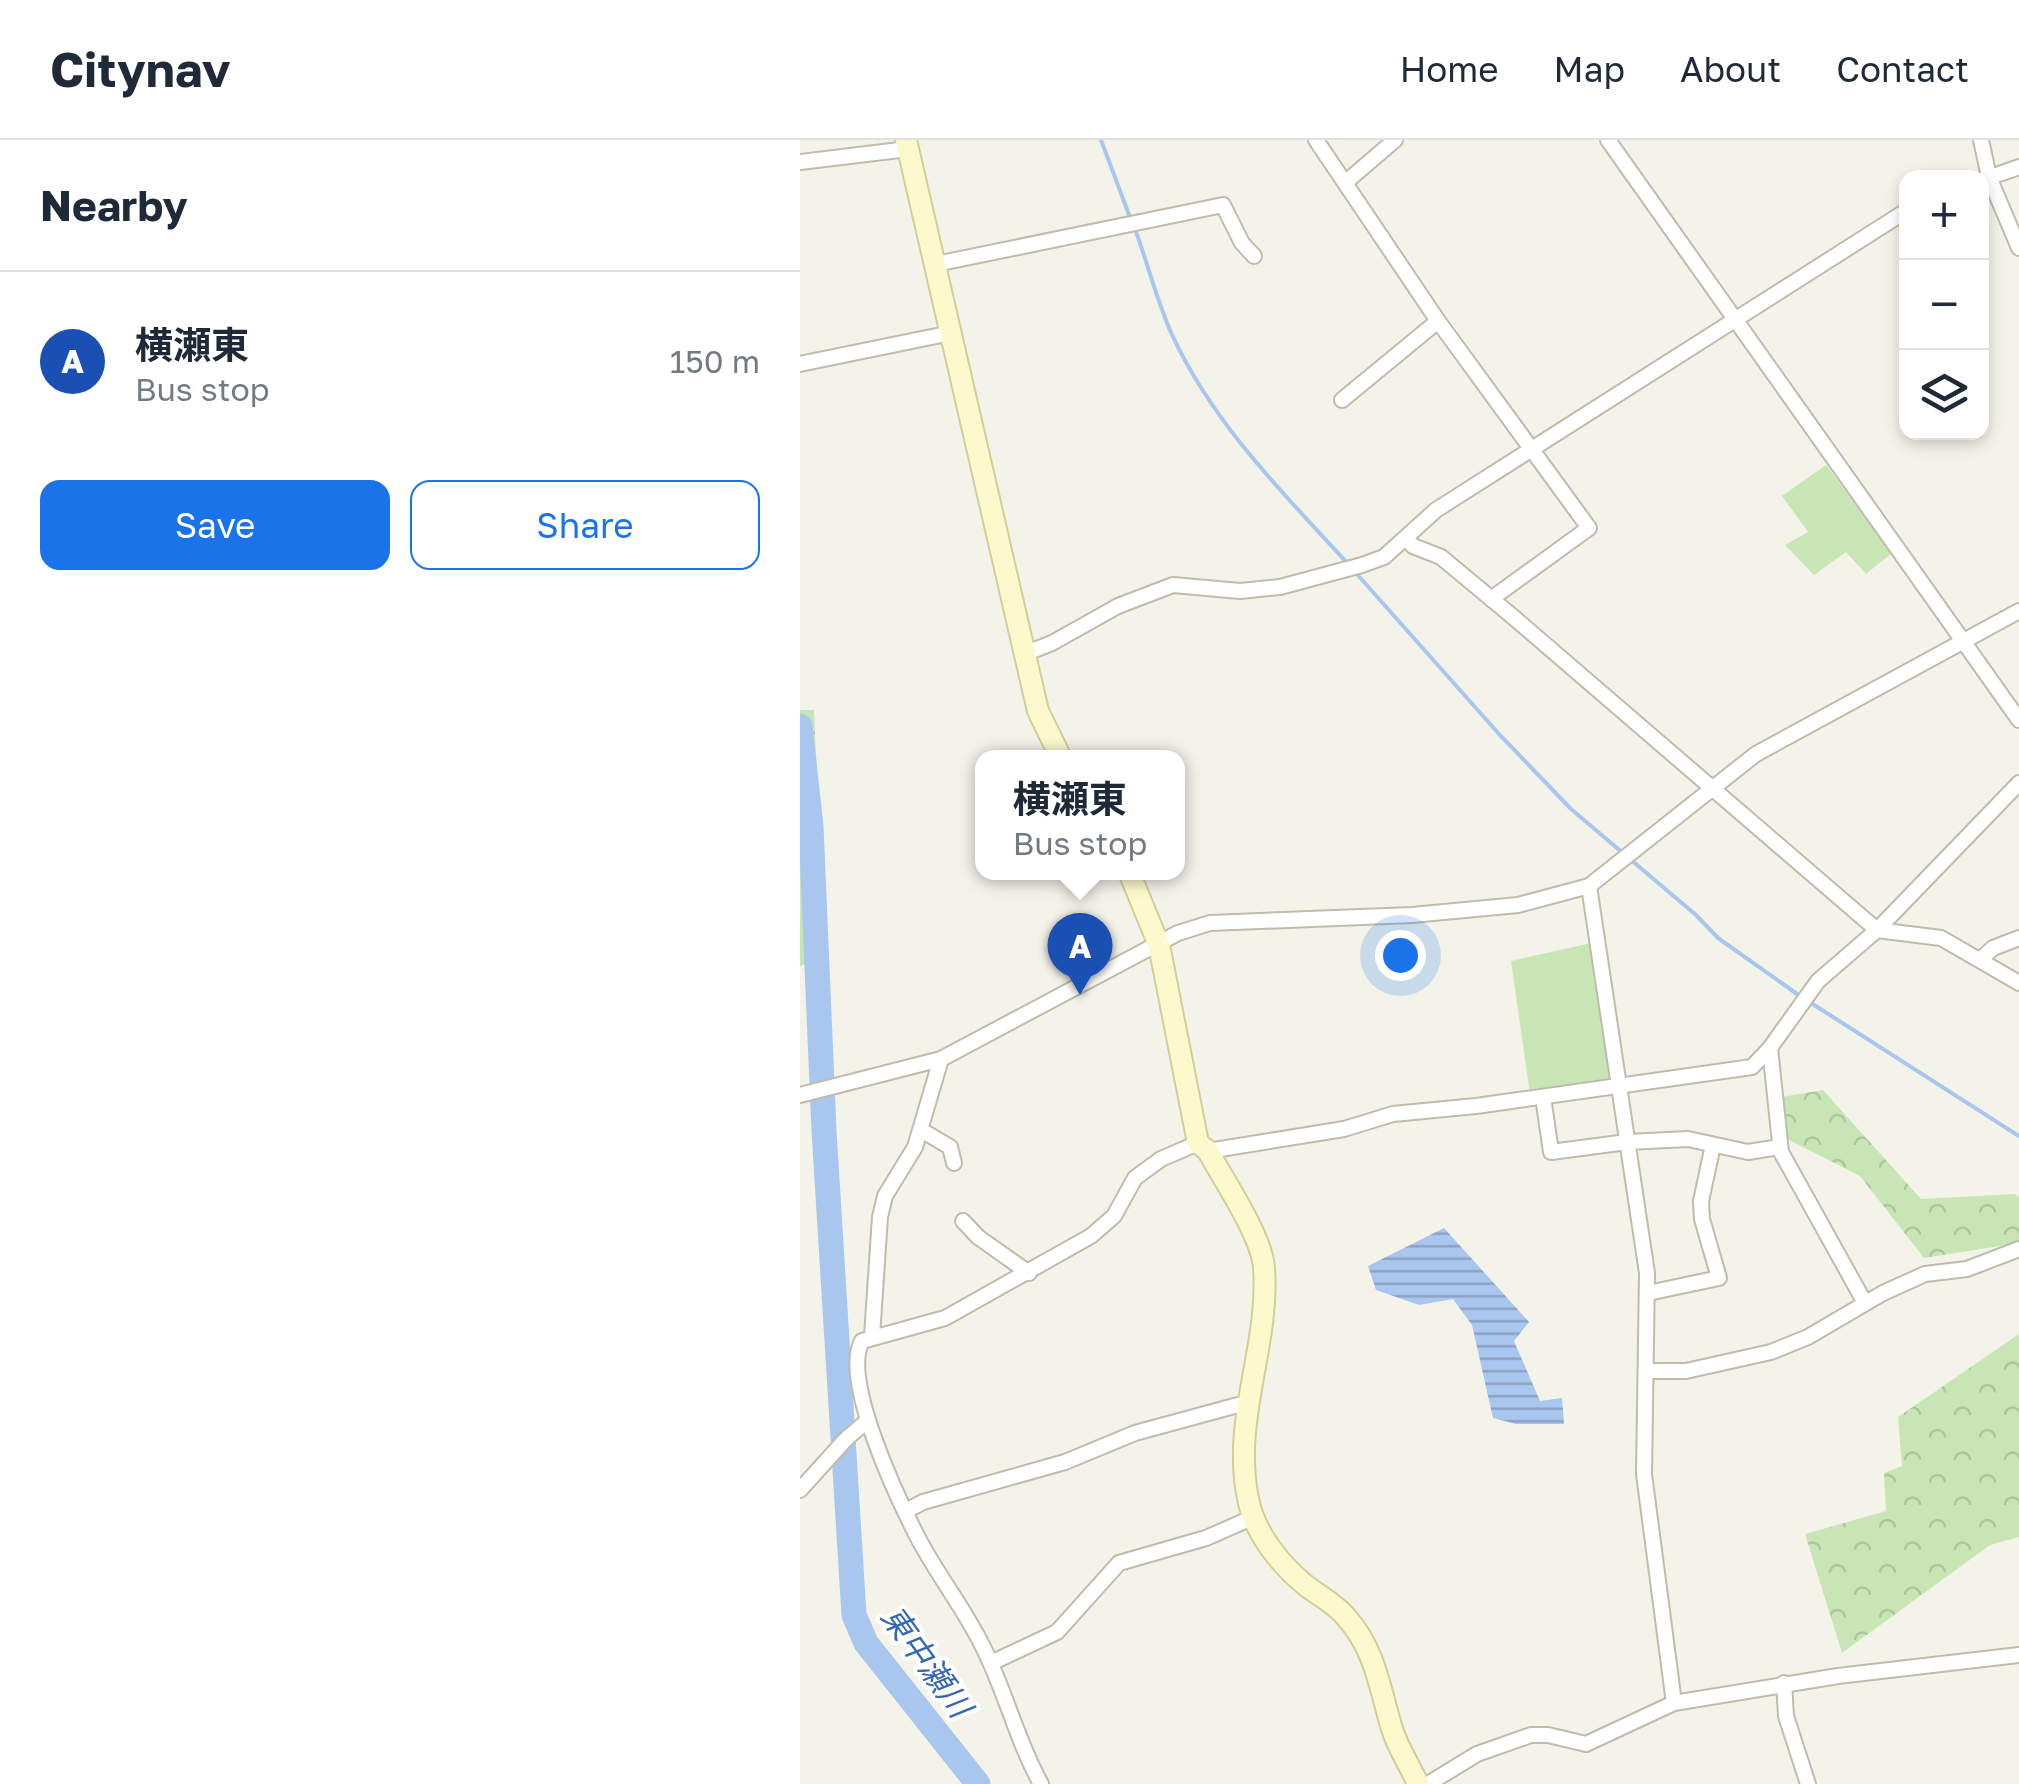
<!DOCTYPE html>
<html lang="en">
<head>
<meta charset="utf-8">
<style>
	body { margin:0; font-family:"Golos Text","Noto Sans JP",sans-serif; background:#f2f2f3; color:#1f2937 }
	.controls { position:absolute; right:30px; top:30px; display:grid; overflow:hidden; border-radius:20px; box-shadow:0 5px 15px #0003 }
	.controls button { width:90px; height:90px; display:grid; place-items:center; padding:0; border:0; border-bottom:2px solid #e0e1e3; background:#fff; color:#1f2937; font:50px sans-serif }
	.you { position:absolute; left:600px; top:815px; width:35px; height:35px; margin:-25px; border:8px solid #fff; border-radius:50%; background:#1a73e8; box-shadow:0 0 0 15px #1a73e833 }
	.badge { display:grid; place-items:center; width:65px; height:65px; border-radius:50%; background:#1a73e8; color:#fff; font-size:32px; font-weight:700 }
	.pin { position:absolute; translate:-50% -82px; filter:drop-shadow(0 2px 5px #0008) }
	.pin::after { content:''; position:absolute; top:52px; width:35px; height:30px; background:inherit; clip-path:polygon(0 0,100% 0,50% 100%) }
	.popup { position:absolute; left:175px; top:610px; width:210px; height:130px; box-sizing:border-box; display:grid; place-content:center; border-radius:20px; background:#fff; filter:drop-shadow(0 2px 8px #0005); font-size:32px; white-space:nowrap; color:#747a83 }
	.popup b { font-size:38px; color:#1f2937 }
	.popup::after { content:''; position:absolute; left:50%; top:100%; margin-left:-20px; border:20px solid transparent; border-top-color:#fff }
	.list { margin:0; padding:0; list-style:none }
	h2 { display:flex; justify-content:space-between; align-items:center; height:130px; margin:0; padding:0 40px; font-size:42px }
	h2 small { font-size:32px; font-weight:400; color:#747a83 }
	.list li { display:grid; grid-template-columns:65px 1fr auto; gap:30px; align-items:center; box-sizing:border-box; height:180px; padding:0 40px; border-top:2px solid #e0e1e3 }
	.list b { display:block; font-size:38px; white-space:nowrap }
	.list p { margin:0; font-size:32px; white-space:nowrap; color:#747a83 }
	.list em { font-size:32px; font-style:normal; color:#747a83 }
	.actions { display:flex; gap:20px; padding:30px 40px }
	.actions a { flex:1; padding:22px 0; border:2px solid #1a73e8; border-radius:20px; text-align:center; font-size:35px; color:#1a73e8 }
	.actions .main { background:#1a73e8; color:#fff }
	.icon { flex:none; width:55px; height:55px; fill:none; stroke:currentColor; stroke-width:2; stroke-linecap:round; stroke-linejoin:round }
	.map { position:relative; flex:none; width:1219px; height:1644px; overflow:hidden }
	header { display:flex; align-items:center; gap:60px; box-sizing:border-box; height:140px; padding:0 50px; background:#fff; border-bottom:2px solid #e0e1e3 }
	header strong { font-size:48px }
	nav { display:flex; gap:55px; margin-inline-start:auto; font-size:35px }
	main { display:flex }
	aside { flex:1; background:#fff }
	.map>svg:first-child { display:block }
	.grass { fill:#c8e6b5 }
	.forest { fill:url(#forest-crowns) }
	.water { fill:url(#water-rules) }
	.lines { fill:none; stroke-linecap:round; stroke-linejoin:round }
	.stream { stroke:#a9c6ee; stroke-width:4 }
	.river { stroke:#a9c6ee; stroke-width:25 }
	.street-casing { stroke:#bfbcad; stroke-width:18 }
	.secondary-casing { stroke:#d2cd9b; stroke-width:24 }
	.street { stroke:#fff; stroke-width:14 }
	.secondary { stroke:#fcf9cc; stroke-width:20 }
	.labels { text-anchor:middle; dominant-baseline:central; stroke-width:8; stroke-linejoin:round; paint-order:stroke }
	.water-label { font-size:32px; font-style:italic; fill:#3567b0; stroke:#fff }
</style>
</head>
<body>
<header>
<strong>Citynav</strong>
<nav><a>Home</a><a>Map</a><a>About</a><a>Contact</a></nav>
</header>
<main>
<aside>
<h2>Nearby<small></small></h2>
<ul class="list">
<li><span class="badge" style="background:#1a4fb4">A</span><div><b>横瀬東</b><p>Bus stop</p></div><em>150 m</em></li>
</ul>
<div class="actions"><a class="main">Save</a><a>Share</a></div>
</aside>
<div class="map">
<svg width="1219" height="1644" viewBox="0 0 1219 1644">
	<defs>
		<pattern id="forest-crowns" width="20" height="18" patternUnits="userSpaceOnUse" patternTransform="scale(2.5)"><rect width="20" height="18" fill="#c8e6b5"/><path d="M2 6a3 3 0 1 1 6 0M12 15a3 3 0 1 1 6 0" fill="none" stroke="#adc69c"/></pattern>
		<pattern id="water-rules" width="6" height="5" patternUnits="userSpaceOnUse" patternTransform="scale(2.5)"><rect width="6" height="5" fill="#a9c6ee"/><path d="M0 2.5h6" fill="none" stroke="#8ca2c2"/></pattern>
	</defs>
	<rect width="100%" height="100%" fill="#f4f3ea"/>
	<!-- grass -->
	<g class="grass">
		<polygon points="1026,325 1092,413 1066,434 1046,412 1014,435 985,405 1008,392 982,356"/>
		<polygon points="796,802 813,935 808,942 730,954 711,821"/>
	</g>
	<!-- forest -->
	<g class="forest">
		<polygon points="14,570 25,817 0,826 0,570"/>
		<polygon points="1023,950 1121,1059 1215,1054 1219,1057 1219,1103 1124,1118 1060,1036 987,999 982,957"/>
		<polygon points="1219,1194 1219,1397 1190,1405 1042,1513 1005,1394 1086,1371 1084,1333 1102,1326 1098,1277"/>
	</g>
	<!-- water -->
	<polygon class="water" points="644,1088 729,1182 714,1201 740,1261 762,1258 764,1284 716,1284 693,1278 672,1185 653,1159 619,1165 576,1150 568,1126"/>
	<g class="lines">
		<!-- stream -->
		<g class="stream">
			<polyline points="301,0 331,80"/>
			<path d="M335 89C348 124 357 162 373 197 415 286 484 354 550 426"/>
			<polyline points="556,433 699,594 771,669 896,775 918,798 1000,856"/>
			<polyline points="1008,861 1219,996"/>
		</g>
		<!-- river -->
		<polyline class="river" points="0,586 11,686 24,991 54,1475 66,1503 178,1644"/>
		<defs>
			<g id="street">
				<polyline points="516,0 638,181 789,388 691,459"/>
				<polyline points="808,0 1219,580"/>
				<polyline points="1181,0 1189,37 1219,108"/>
				<polyline points="0,22 108,9"/>
				<polyline points="1182,40 1219,27"/>
				<polyline points="546,42 595,0"/>
				<polyline points="136,124 423,65 442,103 454,116"/>
				<polyline points="0,224 151,193"/>
				<polyline points="542,260 638,181"/>
				<polyline points="606,399 613,406 641,417 712,476 1077,790 1141,798 1219,843"/>
				<polyline points="224,514 252,503 318,466 373,445 440,451 480,447 562,425 584,417 636,370 1106,71"/>
				<polyline points="789,746 847,1133 844,1334 874,1563"/>
				<polyline points="1180,820 1193,808 1219,798"/>
				<polyline points="970,908 981,1012 1065,1163"/>
				<polyline points="0,955 141,919 378,793 410,783 612,775 718,765 789,746 956,614 1219,471"/>
				<polyline points="743,957 751,1012 827,1002 888,999 948,1012 980,1007"/>
				<polyline points="121,990 150,1007 154,1023"/>
				<polyline points="408,1011 544,989 593,974 676,966 952,927 970,908 1018,841 1077,790 1219,643"/>
				<polyline points="163,1081 178,1097 229,1133"/>
				<polyline points="848,1153 919,1138 902,1079 901,1061 913,1005"/>
				<polyline points="72,1196 80,1077 85,1056 115,1007 141,919"/>
				<polyline points="847,1231 886,1231 971,1212 1008,1197 1083,1153 1125,1134 1167,1129 1219,1109"/>
				<polyline points="0,1350 46,1299 67,1281"/>
				<polyline points="106,1371 123,1362 265,1322 335,1293 438,1265 447,1267"/>
				<polyline points="191,1523 257,1492 319,1423 406,1398 454,1377"/>
				<polyline points="984,1543 986,1576 1008,1644"/>
				<path d="M241 1644C217 1601 206 1553 184 1509 165 1469 137 1435 117 1396 97 1357 41 1239 62 1201L145 1178 291 1096 314 1076 335 1038 361 1019 398 1003"/>
				<polyline points="628,1644 677,1614 731,1595 748,1595 786,1604 874,1563 1038,1536 1219,1515"/>
			</g>
			<g id="secondary">
				<polyline points="106,0 238,571 261,618"/>
				<path d="M329 732 359 805 398 1003 408 1011C424 1041 462 1096 464 1128 470 1207 430 1283 449 1363 456 1394 480 1424 504 1444 517 1455 535 1463 546 1477 575 1509 580 1549 592 1589 598 1608 610 1626 618 1644"/>
			</g>
		</defs>
		<!-- street casing -->
		<use href="#street" class="street-casing"/>
		<!-- secondary casing -->
		<use href="#secondary" class="secondary-casing"/>
		<!-- street -->
		<use href="#street" class="street"/>
		<!-- secondary -->
		<use href="#secondary" class="secondary"/>
	</g>
	<g class="labels">
		<!-- water labels -->
		<g class="water-label">
			<text transform="translate(127 1521) rotate(54)">東中瀬川</text>
		</g>
	</g>
</svg>
<div class="controls">
<button>+</button>
<button>−</button>
<button><svg class="icon" aria-label="layers" viewBox="0 0 24 24"><path d="M12 4l9 5-9 5-9-5zM3 14l9 5 9-5"/></svg></button>
</div>
<div class="you"></div>
<div class="pin badge" style="left:280px;top:855px;background:#1a4fb4">A</div>
<div class="popup"><b>横瀬東</b>Bus stop</div>
</div>
</main>
</body>
</html>
